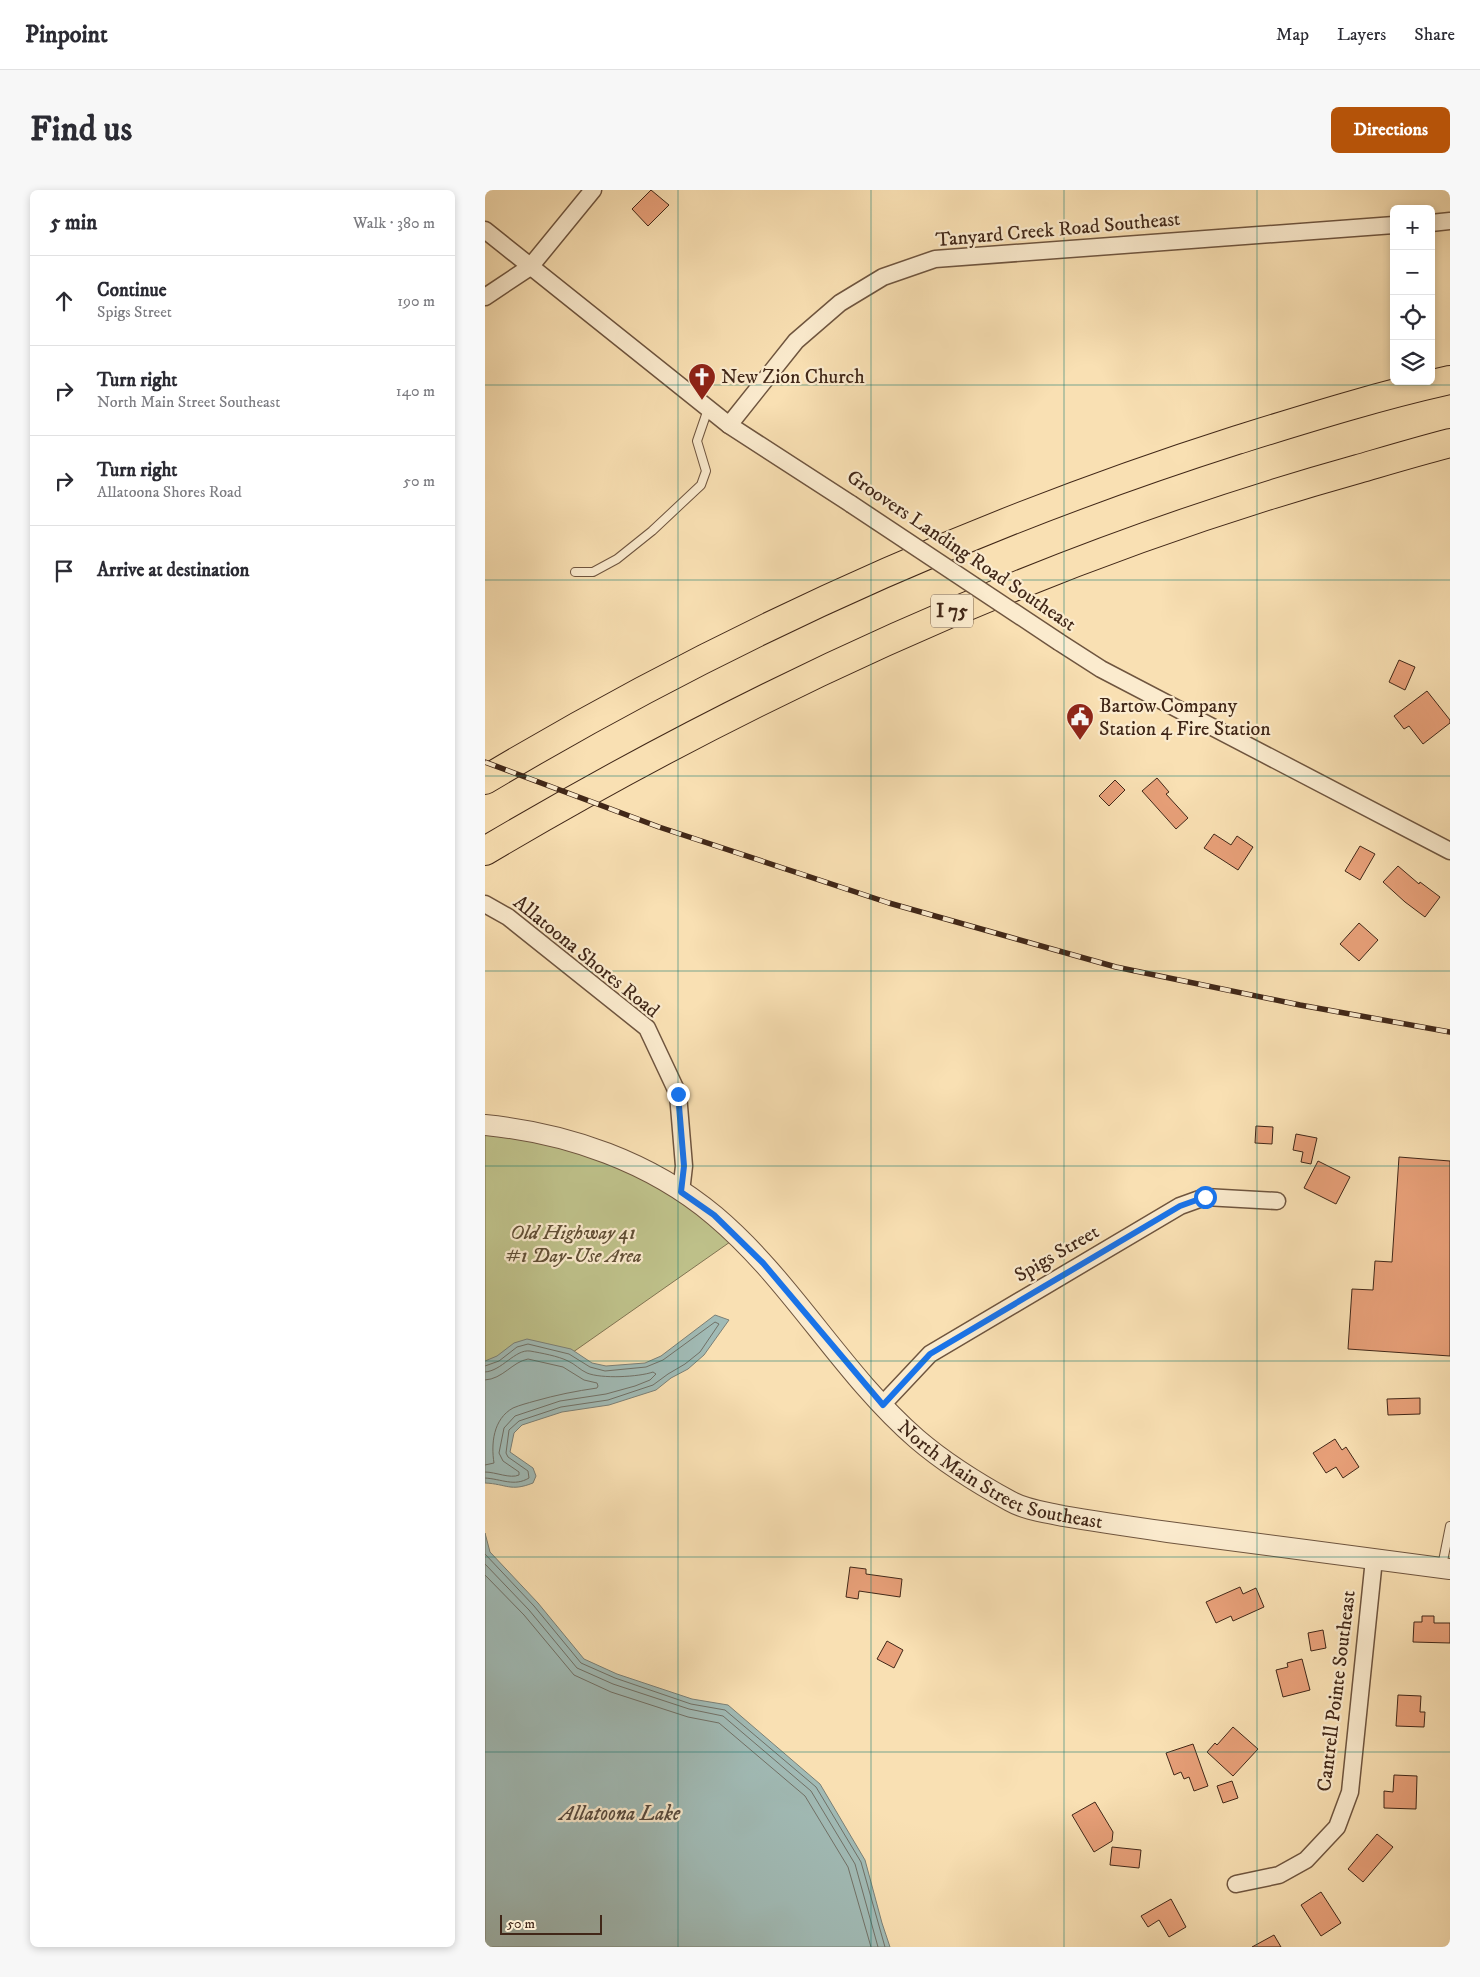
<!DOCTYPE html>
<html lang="en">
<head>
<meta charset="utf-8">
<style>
	body { margin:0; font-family:"IM FELL DW Pica",serif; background:#f7f7f7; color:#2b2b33 }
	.controls { position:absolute; right:15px; top:15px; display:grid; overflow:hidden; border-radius:8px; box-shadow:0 2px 8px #0003 }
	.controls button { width:45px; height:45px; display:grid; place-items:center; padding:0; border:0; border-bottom:1px solid #e1e1e2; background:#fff; color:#2b2b33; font:25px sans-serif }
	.scale { position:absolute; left:15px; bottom:12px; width:102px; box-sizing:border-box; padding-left:5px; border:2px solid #412718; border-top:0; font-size:14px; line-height:18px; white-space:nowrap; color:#412718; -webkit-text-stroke:4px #fbebce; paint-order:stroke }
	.stop { position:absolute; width:15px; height:15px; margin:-11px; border:4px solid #1a73e8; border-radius:50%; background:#fff }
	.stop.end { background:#1a73e8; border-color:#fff; box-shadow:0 1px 5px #0008 }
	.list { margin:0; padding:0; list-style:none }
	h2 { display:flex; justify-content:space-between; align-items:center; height:65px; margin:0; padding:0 20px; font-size:21px }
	h2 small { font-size:16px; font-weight:400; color:#7c7c81 }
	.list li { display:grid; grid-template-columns:32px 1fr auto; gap:15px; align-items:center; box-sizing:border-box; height:90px; padding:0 20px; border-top:1px solid #e1e1e2 }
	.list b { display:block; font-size:19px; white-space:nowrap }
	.list p { margin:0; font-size:16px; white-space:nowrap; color:#7c7c81 }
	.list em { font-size:16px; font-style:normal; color:#7c7c81 }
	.icon { flex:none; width:28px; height:28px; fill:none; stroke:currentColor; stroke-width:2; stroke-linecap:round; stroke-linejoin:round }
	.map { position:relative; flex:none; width:965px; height:1757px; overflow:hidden; border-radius:8px }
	header { display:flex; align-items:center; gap:30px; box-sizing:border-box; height:70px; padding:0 25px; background:#fff; border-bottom:1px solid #e1e1e2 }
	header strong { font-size:24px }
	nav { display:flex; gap:28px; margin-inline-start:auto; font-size:18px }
	.intro { display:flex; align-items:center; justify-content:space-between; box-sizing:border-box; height:120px; padding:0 30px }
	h1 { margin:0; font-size:35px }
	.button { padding:12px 22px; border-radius:8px; background:#b45309; color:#fff; font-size:18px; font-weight:700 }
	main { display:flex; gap:30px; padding:0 30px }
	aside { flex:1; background:#fff; border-radius:8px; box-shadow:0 2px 8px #0003 }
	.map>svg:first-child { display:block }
	.green { fill:#bfc28b; stroke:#807452 }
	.water { fill:#a1bbb6; stroke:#7b8077 }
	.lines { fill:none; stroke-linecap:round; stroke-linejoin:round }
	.shore { stroke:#717167; stroke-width:1 }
	.building { fill:#e8a079; stroke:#412718 }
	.service-casing { stroke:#6f553f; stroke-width:10 }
	.minor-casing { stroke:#6f553f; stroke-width:19 }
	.tertiary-casing { stroke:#6f553f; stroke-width:22 }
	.motorway-casing { stroke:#412718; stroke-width:30 }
	.service { stroke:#fbebce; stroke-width:8 }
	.minor { stroke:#fbebce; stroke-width:16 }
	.tertiary { stroke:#fbebce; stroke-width:20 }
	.motorway { stroke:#f9e0b3; stroke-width:28 }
	.rail-casing { stroke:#412718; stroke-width:5.5 }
	.rail { stroke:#fbebce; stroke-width:4; stroke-dasharray:11; stroke-linecap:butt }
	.minor-bridge-casing { stroke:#6f553f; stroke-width:19; stroke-linecap:butt }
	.minor-bridge { stroke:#fbebce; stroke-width:16 }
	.route { stroke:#1a73e8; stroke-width:6 }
	.grid { fill:none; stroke:#0f766e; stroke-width:1; stroke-opacity:0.55 }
	.labels { text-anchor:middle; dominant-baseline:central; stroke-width:4.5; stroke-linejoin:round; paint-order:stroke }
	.shield { fill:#fbebce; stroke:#79624f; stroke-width:1 }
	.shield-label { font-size:19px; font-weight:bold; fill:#412718 }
	.street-label { font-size:20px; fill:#412718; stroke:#fbebce }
	.poi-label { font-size:20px; fill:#412718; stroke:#fbebce; text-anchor:start }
	.park-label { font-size:20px; font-style:italic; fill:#604e35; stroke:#fbebce }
	.water-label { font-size:21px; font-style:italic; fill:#594c40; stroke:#fbebce }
</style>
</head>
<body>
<header>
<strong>Pinpoint</strong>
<nav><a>Map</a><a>Layers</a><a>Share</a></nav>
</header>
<div class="intro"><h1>Find us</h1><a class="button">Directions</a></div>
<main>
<aside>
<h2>5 min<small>Walk · 380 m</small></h2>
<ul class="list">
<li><svg class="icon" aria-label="ahead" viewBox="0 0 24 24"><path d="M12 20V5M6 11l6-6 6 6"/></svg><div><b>Continue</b><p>Spigs Street</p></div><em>190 m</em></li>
<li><svg class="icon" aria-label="right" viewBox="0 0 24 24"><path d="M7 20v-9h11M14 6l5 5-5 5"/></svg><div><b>Turn right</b><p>North Main Street Southeast</p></div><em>140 m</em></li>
<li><svg class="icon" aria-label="right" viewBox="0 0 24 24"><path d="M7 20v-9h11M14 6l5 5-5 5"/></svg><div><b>Turn right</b><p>Allatoona Shores Road</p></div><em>50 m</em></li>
<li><svg class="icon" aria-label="arrive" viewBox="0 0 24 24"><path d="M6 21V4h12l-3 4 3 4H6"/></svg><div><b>Arrive at destination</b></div></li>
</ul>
</aside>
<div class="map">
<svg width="965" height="1757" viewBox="0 0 965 1757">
	<rect width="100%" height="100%" fill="#f9e0b3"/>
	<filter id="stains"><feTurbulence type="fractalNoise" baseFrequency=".004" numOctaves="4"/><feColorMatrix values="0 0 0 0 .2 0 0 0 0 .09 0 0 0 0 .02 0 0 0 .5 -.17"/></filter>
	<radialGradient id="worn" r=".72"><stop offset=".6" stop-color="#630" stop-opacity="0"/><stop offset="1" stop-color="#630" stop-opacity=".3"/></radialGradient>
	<!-- green -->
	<path class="green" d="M0 945C77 952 151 977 213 1024 224 1033 234 1043 245 1052L34 1200 0 1248Z"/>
	<!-- water -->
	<g class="water">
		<path d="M230 1125 244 1130 219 1165 203 1179 186 1188 171 1200 124 1215 77 1222 37 1235 29 1243 25 1262 48 1278 51 1286 48 1293C25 1302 22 1294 0 1293V1171L12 1166 29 1153 42 1149 86 1159 107 1173 121 1176 160 1173 176 1166Z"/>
		<polygon points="0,1343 5,1362 53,1413 99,1469 132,1484 207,1509 243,1515 335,1594 380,1670 397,1733 405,1757 0,1757"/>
	</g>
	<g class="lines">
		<!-- shore -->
		<g class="shore">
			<path d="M0 1176 14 1171 32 1157 43 1154 84 1164 105 1177 120 1181 161 1177 178 1170 230 1132 234 1134 215 1162 200 1174 183 1184 168 1195 123 1210 76 1217 34 1231 24 1240 21 1263 23 1267 43 1281 44 1288C29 1297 17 1289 0 1288"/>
			<path d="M0 1182C17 1181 30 1159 45 1161 56 1163 73 1166 83 1171 90 1174 95 1180 102 1183 116 1189 154 1187 168 1182L171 1184 165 1190 150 1196 121 1204 75 1211 30 1226 19 1238 14 1263 18 1271 34 1282V1285C25 1289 11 1282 0 1282"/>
			<path d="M0 1190C18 1189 27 1172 43 1169L78 1177 99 1190 112 1193 113 1196 112 1198C91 1201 71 1205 50 1211 43 1213 35 1215 28 1218 8 1229 6 1254 9 1273L0 1275"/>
			<polyline points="0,1364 49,1416 96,1473 130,1488 206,1514 240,1520 331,1597 376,1672 400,1757"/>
			<polyline points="0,1374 44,1420 92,1478 128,1494 204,1519 238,1526 326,1601 370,1674 393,1757"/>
			<polyline points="0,1385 39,1425 89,1485 126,1502 203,1527 234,1533 320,1606 363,1677 386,1757"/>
		</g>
	</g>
	<!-- building -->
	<g class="building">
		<polygon points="166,0 184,15 163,36 147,19"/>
		<polygon points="914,470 930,477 920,500 904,492"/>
		<polygon points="942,501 965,530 965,533 938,554 924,536 919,539 909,526"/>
		<polygon points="672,588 684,602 681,604 703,628 691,639 657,601"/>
		<polygon points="630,590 640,600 624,616 614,606"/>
		<polygon points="729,644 746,655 752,646 768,657 753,680 719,658"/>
		<polygon points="875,656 890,664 875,690 860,681"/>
		<polygon points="913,676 934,694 935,692 955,707 940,727 920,712 898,692"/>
		<polygon points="874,733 893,750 874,771 855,754"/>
		<polygon points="771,936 788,937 787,954 770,953"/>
		<polygon points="811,944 832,948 826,974 816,972 818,962 808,960"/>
		<polygon points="914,967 965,971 965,1166 863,1159 867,1099 888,1100 890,1071 907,1072"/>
		<polygon points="833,971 865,987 851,1014 819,998"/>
		<polygon points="935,1208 935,1224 903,1225 902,1209"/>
		<polygon points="850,1249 857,1260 861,1257 874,1277 858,1288 851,1277 841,1283 828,1263"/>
		<polygon points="365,1377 381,1379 381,1384 417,1389 415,1407 374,1401 373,1409 361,1407"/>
		<polygon points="755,1397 758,1404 771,1398 779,1417 748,1431 746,1426 731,1433 721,1412"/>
		<polygon points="937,1426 949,1426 949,1433 965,1433 965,1453 928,1452 929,1432 937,1432"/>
		<polygon points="838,1440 841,1458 826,1461 823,1443"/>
		<polygon points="402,1451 418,1460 409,1478 392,1469"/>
		<polygon points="817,1469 825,1500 798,1507 791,1480 803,1477 802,1473"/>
		<polygon points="913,1505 936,1506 935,1522 940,1522 939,1537 911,1536"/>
		<polygon points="748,1537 773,1559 748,1586 722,1562 730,1553 732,1555"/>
		<polygon points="708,1554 723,1596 709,1601 704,1587 699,1589 696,1582 689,1585 681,1563"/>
		<polygon points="909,1585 932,1586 931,1619 899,1618 899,1601 908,1602"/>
		<polygon points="747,1591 753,1608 738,1613 732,1596"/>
		<polygon points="610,1612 628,1642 627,1651 609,1662 587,1625"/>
		<polygon points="892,1644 908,1657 878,1692 863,1679"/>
		<polygon points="627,1657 656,1660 654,1678 625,1675"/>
		<polygon points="836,1702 856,1733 836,1746 816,1715"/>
		<polygon points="686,1709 701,1737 684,1747 674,1730 663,1737 656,1726"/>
		<polygon points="789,1745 796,1757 767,1757"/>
	</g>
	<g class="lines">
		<defs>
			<g id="service">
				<polyline points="90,382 108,382 132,369 167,341 216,295 221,281 212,251 223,219"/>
				<polyline points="957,1376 965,1336"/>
			</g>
			<g id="minor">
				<polyline points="946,33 965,31"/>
				<polyline points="0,40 244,235 366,314"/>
				<polyline points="0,107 45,77 108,0"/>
				<polyline points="244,235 311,151 355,113 398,87 450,69 909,35"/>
				<polyline points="574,452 616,479 965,661"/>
				<polyline points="0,714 23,727 162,838 193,904 199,976 196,1002"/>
				<polyline points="397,1215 445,1164 695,1016 720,1007 792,1011"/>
				<polyline points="751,1694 794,1685 821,1670 852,1637 865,1602 889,1369"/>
			</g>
			<g id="tertiary">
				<path id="s1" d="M0 935C83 943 166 972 230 1026 307 1091 356 1183 432 1249 460 1273 492 1293 525 1311 541 1320 560 1322 578 1326 613 1332 648 1337 683 1342 777 1354 871 1367 965 1379"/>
			</g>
			<g id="motorway">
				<path d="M0 590C237 448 489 334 752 250 823 228 893 206 965 190"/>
				<path d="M0 661C275 498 565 365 873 279 904 270 934 261 965 253"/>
			</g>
		</defs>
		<!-- service casing -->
		<use href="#service" class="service-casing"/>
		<!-- minor casing -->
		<use href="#minor" class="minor-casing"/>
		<!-- tertiary casing -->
		<use href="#tertiary" class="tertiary-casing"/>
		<!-- motorway casing -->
		<use href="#motorway" class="motorway-casing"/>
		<!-- service -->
		<use href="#service" class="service"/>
		<!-- minor -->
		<use href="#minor" class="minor"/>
		<!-- tertiary -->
		<use href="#tertiary" class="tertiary"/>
		<!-- motorway -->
		<use href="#motorway" class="motorway"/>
		<defs>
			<polyline id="rail" points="0,572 174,637 404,713 631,777 815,815 965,842"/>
		</defs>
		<!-- rail casing -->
		<use href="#rail" class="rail-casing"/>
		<!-- rail -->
		<use href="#rail" class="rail"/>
		<defs>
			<polyline id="minor-bridge" points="366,314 574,452"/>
		</defs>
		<!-- minor-bridge casing -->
		<use href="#minor-bridge" class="minor-bridge-casing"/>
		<!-- minor-bridge -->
		<use href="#minor-bridge" class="minor-bridge"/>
	</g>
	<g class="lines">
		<!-- route -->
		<polyline class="route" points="193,904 199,976 196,1002 229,1025 278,1073 398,1215 445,1164 695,1016 720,1007"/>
	</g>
	<!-- grid -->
	<path class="grid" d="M193 0V1757M386 0V1757M579 0V1757M772 0V1757M0 195H965M0 390H965M0 586H965M0 781H965M0 976H965M0 1171H965M0 1367H965M0 1562H965"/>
	<!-- icons -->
	<defs>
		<symbol id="church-pin" viewBox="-11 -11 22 30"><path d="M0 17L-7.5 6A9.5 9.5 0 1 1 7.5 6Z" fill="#8f2418" stroke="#fbebce"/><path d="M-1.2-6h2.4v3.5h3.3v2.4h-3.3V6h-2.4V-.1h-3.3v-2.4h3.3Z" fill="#fff"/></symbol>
		<symbol id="civic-pin" viewBox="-11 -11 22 30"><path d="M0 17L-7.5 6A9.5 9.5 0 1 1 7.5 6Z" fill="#8f2418" stroke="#fbebce"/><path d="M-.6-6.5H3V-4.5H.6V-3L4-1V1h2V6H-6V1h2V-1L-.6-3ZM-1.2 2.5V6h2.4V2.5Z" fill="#fff"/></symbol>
	</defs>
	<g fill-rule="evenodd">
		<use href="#church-pin" x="201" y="171" width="32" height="43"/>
		<use href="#civic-pin" x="579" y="511" width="32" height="43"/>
	</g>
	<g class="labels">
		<!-- shield labels -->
		<rect class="shield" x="446" y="404.5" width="42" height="33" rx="4"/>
		<g class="shield-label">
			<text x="467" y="421">I 75</text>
		</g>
		<!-- street labels -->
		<g class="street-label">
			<text transform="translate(573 40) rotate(-5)">Tanyard Creek Road Southeast</text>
			<text transform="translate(476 361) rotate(34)">Groovers Landing Road Southeast</text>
			<text transform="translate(101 767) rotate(39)">Allatoona Shores Road</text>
			<text transform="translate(572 1064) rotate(-30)">Spigs Street</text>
			<text stroke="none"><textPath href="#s1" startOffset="645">North Main Street Southeast</textPath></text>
			<text transform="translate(852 1501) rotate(-83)">Cantrell Pointe Southeast</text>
		</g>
		<!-- poi labels -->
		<g class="poi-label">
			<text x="236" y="187">New Zion Church</text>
			<text x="614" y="516">Bartow Company<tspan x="614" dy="23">Station 4 Fire Station</tspan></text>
		</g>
		<!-- park labels -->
		<g class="park-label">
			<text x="88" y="1043">Old Highway 41<tspan x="88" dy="23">#1 Day-Use Area</tspan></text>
		</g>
		<!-- water labels -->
		<g class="water-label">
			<text x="135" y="1624">Allatoona Lake</text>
		</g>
	</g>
	<rect width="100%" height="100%" filter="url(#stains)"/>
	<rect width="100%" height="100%" fill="url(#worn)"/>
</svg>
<div class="controls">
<button>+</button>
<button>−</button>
<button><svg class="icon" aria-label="locate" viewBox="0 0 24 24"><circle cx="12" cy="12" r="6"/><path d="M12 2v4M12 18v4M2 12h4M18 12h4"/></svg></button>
<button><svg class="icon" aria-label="layers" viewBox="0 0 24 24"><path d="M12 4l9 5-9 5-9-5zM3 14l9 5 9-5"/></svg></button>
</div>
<div class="scale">50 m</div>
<div class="stop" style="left:720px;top:1007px"></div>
<div class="stop end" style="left:193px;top:904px"></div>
</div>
</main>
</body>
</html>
